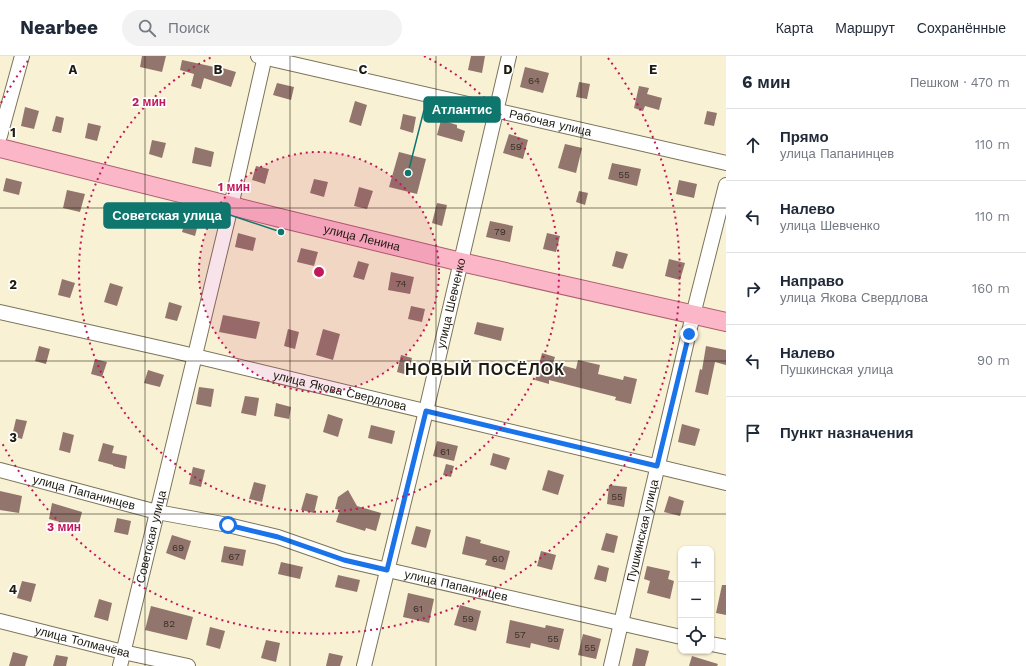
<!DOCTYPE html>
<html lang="ru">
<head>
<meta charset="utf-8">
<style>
	body { margin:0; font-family:"Work Sans",sans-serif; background:#f2f2f3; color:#1f2937 }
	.controls { position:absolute; right:12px; bottom:12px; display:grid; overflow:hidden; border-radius:8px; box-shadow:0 1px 3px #0004 }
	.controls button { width:36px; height:36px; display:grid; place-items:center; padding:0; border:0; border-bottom:1px solid #e0e1e3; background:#fff; color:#1f2937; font:20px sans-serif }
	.stop { position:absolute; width:12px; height:12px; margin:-9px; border:3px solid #1a73e8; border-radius:50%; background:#fff }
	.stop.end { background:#1a73e8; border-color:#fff; box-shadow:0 1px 4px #0008 }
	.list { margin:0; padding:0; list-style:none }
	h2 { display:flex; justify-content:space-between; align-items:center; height:52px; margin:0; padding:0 16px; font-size:17px }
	h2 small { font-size:13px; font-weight:400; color:#747a83 }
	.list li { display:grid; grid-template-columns:26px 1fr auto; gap:12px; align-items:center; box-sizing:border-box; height:72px; padding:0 16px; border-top:1px solid #e0e1e3 }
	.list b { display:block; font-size:15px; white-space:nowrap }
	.list p { margin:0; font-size:13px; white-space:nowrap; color:#747a83 }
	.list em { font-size:13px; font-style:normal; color:#747a83 }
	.icon { flex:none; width:22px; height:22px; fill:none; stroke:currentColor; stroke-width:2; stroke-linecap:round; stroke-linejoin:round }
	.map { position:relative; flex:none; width:726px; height:610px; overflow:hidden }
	header { display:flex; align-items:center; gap:24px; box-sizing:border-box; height:56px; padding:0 20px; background:#fff; border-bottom:1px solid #e0e1e3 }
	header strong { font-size:19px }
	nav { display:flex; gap:22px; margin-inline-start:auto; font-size:14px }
	.search { width:280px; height:36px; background:#f2f2f3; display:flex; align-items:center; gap:10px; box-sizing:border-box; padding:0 14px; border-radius:22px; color:#747a83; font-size:15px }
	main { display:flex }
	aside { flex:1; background:#fff }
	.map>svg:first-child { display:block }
	.building { fill:#92756c }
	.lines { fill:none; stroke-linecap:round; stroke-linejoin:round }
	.minor-casing { stroke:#7c745a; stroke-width:16 }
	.major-casing { stroke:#ac6070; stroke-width:20 }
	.minor { stroke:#fff; stroke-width:14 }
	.major { stroke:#fbb6c8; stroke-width:18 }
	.route { stroke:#1a73e8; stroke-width:5 }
	.grid { fill:none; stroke:#1e1b10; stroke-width:1; stroke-opacity:0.55 }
	.ring { fill:none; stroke:#c2185b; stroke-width:2; stroke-dasharray:2 4 }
	.labels { text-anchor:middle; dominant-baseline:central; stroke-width:3.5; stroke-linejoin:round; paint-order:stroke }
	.number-label { font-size:10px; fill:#3b3227 }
	.street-label { font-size:12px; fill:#1e1b10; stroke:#fff }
	.district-label { font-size:16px; font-weight:bold; letter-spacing:1px; fill:#1e1b10; stroke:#fff }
	.grid-label { font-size:13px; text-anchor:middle; font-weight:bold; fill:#1e1b10; stroke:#fff; stroke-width:3.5; stroke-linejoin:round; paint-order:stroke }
	.centre { fill:#c2185b; stroke:#fff; stroke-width:2 }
	.ring-label { font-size:12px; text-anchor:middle; font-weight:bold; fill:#c2185b; stroke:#fff; stroke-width:3.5; stroke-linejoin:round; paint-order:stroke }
	.leader { fill:none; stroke:#0f766e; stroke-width:1.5 }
	.callout-dot { fill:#0f766e; stroke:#fff; stroke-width:1.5 }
	.callout { fill:#0f766e; stroke:#0f766e; stroke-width:1.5 }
	.callout-label { font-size:13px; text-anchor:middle; font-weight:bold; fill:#fff }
</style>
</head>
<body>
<header>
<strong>Nearbee</strong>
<div class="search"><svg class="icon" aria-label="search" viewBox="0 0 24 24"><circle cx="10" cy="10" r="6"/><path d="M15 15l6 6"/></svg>Поиск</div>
<nav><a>Карта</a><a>Маршрут</a><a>Сохранённые</a></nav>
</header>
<main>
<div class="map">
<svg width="726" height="610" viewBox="0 0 726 610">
	<rect width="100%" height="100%" fill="#f9f1d3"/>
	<!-- building -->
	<g class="building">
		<polygon points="142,0 166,0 162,16 140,11"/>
		<polygon points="471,0 485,0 482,17 468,14"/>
		<polygon points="182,4 219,12 219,11 236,16 231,31 204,22 201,33 191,30 194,18 180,14"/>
		<polygon points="525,11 549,17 543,37 520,31"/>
		<polygon points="579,26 590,28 587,43 576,41"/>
		<polygon points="277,27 294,31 291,44 273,39"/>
		<polygon points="639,30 649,32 647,38 662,42 659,54 645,50 643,55 634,52"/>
		<polygon points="355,45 367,49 361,70 349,66"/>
		<polygon points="25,51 39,55 34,73 21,70"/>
		<polygon points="707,55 717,57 714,70 704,68"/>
		<polygon points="403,58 416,61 413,77 400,73"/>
		<polygon points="56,60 64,62 61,77 52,75"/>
		<polygon points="441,64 457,69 457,72 465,75 462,86 437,79"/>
		<polygon points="88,67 101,70 97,85 85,82"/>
		<polygon points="509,78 528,84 523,103 503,97"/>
		<polygon points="152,84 166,87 162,102 149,98"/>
		<polygon points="565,88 582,92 576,117 558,112"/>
		<polygon points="195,91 214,96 211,111 192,107"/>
		<polygon points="399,96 426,103 417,138 389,131"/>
		<polygon points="612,107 641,113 637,130 608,123"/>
		<polygon points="256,110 269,113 265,128 252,124"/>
		<polygon points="6,122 22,126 19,139 3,135"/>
		<polygon points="314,123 328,126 324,141 310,137"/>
		<polygon points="679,124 697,128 694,142 676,138"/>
		<polygon points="359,131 373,135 367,153 354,150"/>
		<polygon points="67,134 85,138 80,156 63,152"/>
		<polygon points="579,135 588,137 585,149 576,146"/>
		<polygon points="437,147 447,149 442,170 432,167"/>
		<polygon points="185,165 198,168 195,180 182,176"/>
		<polygon points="490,165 513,170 510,186 486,181"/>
		<polygon points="238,177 256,182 253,195 235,191"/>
		<polygon points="547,177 560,180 556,196 543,193"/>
		<polygon points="301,192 318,196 314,210 297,206"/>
		<polygon points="616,195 628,198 623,213 612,210"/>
		<polygon points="669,203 685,207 680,224 665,220"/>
		<polygon points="358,205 369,208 364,224 353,221"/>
		<polygon points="391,216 414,221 410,238 388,234"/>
		<polygon points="62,223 75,227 70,242 58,239"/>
		<polygon points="110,227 123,231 117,250 104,246"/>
		<polygon points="169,246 182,250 177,265 165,262"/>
		<polygon points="411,250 425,253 422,266 408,263"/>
		<polygon points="223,259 260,266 256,283 219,276"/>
		<polygon points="477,266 504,272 501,285 474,278"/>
		<polygon points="288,273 299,276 295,293 284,290"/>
		<polygon points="323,273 340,278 333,304 316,299"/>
		<polygon points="39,290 50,293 46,308 35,305"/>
		<polygon points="706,290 726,294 726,309 715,306 708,339 695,336 700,313 702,314"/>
		<polygon points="542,297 555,301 553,307 576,313 578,304 600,309 598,318 623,324 624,320 637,323 631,348 615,344 616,341 549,324 549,328 535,324"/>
		<polygon points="401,299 412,302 408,319 397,316"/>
		<polygon points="95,303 107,306 102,321 91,318"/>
		<polygon points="148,314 164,319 160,331 144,327"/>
		<polygon points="199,331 214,333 211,351 196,348"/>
		<polygon points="245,340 259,342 256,360 241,357"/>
		<polygon points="276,347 291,351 289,363 274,360"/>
		<polygon points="328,358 343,363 338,381 323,376"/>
		<polygon points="16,363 27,365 22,383 12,380"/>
		<polygon points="682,368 700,373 695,390 678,386"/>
		<polygon points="371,369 395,375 392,388 368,382"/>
		<polygon points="63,376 74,379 70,397 59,394"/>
		<polygon points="437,385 458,390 454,405 433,400"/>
		<polygon points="103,387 114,390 112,397 127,400 125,413 113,410 113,409 98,405"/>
		<polygon points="493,397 510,402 506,414 490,409"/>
		<polygon points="446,408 454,410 451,421 443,419"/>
		<polygon points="193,411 205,414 201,431 189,428"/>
		<polygon points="548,414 564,419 558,439 542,434"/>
		<polygon points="254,426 266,429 262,446 249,443"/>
		<polygon points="609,429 627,431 624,451 607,448"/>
		<polygon points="348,434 357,450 381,457 376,475 366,472 365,475 336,466 340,454 335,453 338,441"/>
		<polygon points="0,435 22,440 19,457 0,454"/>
		<polygon points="306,437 318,440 314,457 301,454"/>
		<polygon points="669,440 684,445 680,460 664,456"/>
		<polygon points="52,447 82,456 78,471 49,463"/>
		<polygon points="117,462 131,465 128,479 114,476"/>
		<polygon points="416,470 431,474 426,492 411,488"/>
		<polygon points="606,477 618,480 614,497 601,494"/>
		<polygon points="172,479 191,485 185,504 166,497"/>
		<polygon points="466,480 481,484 480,487 510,495 505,514 485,509 487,504 462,498"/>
		<polygon points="224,490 246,494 243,510 221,506"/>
		<polygon points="541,495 556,499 552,514 537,510"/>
		<polygon points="281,506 303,511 300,523 278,518"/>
		<polygon points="598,509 609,512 606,526 594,523"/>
		<polygon points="647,510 670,515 668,523 674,525 670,543 647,537 650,525 644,523"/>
		<polygon points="338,519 360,524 357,536 335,531"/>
		<polygon points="22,525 36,528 31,546 17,542"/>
		<polygon points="722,529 726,529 726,559 716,557"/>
		<polygon points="408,537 434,543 429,567 403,561"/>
		<polygon points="99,543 112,547 108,565 94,561"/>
		<polygon points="460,549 481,555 476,575 454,569"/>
		<polygon points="151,550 193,561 187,584 145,574"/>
		<polygon points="510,564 545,572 546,569 564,573 559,594 531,587 530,592 506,587"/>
		<polygon points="210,571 225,575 220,593 206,589"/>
		<polygon points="583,578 601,583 596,603 578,599"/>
		<polygon points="266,584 280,587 276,606 261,602"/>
		<polygon points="636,592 649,595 645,610 632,610"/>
		<polygon points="13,596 28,600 25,610 9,610"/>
		<polygon points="329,597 343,600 340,610 326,610"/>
		<polygon points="56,599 68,601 66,610 53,610"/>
		<polygon points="692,600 718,608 717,610 689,610"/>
	</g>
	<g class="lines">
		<defs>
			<g id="minor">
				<path id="s1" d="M258 0 726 107"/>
				<polyline points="0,80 22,0"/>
				<path id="s2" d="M0 256 178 296 726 427"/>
				<path id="s3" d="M0 414 157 456 228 469 278 481 344 504 681 581"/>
				<path id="s4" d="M0 565 123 596 188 610"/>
				<polyline points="711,588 726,591"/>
				<path id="s5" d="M120 610 231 150 265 0"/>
				<path id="s6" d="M364 610 426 355 509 0"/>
				<path id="s7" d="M611 610 693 259 726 129"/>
			</g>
			<g id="major">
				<path id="s8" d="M0 92 284 163 461 206 726 266"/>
			</g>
		</defs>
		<!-- minor casing -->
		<use href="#minor" class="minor-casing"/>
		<!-- major casing -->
		<use href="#major" class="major-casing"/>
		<!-- minor -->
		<use href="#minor" class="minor"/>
		<!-- major -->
		<use href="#major" class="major"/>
	</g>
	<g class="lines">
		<!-- route -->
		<polyline class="route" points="228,469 278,481 344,504 387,514 426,355 657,410 689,278"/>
	</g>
	<!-- grid -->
	<path class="grid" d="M145 0V610M290 0V610M436 0V610M581 0V610M0 152H726M0 305H726M0 458H726"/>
	<!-- distance rings -->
	<circle cx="319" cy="216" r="120" fill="#c2185b" fill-opacity=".12"/>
	<g class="ring">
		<circle cx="319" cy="216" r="120"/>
		<path d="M424 0A240 240 0 1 1 214 0"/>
		<path d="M1 47A360 360 0 0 1 30 2M608 2A360 360 0 1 1 1 385"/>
	</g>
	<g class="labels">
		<!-- number labels -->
		<g class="number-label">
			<text x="534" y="24">64</text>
			<text x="516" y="90">59</text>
			<text x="624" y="118">55</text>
			<text x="500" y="175">79</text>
			<text x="401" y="227">74</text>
			<text x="445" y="395">61</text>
			<text x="617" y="440">55</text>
			<text x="178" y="491">69</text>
			<text x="234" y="500">67</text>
			<text x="498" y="502">60</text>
			<text x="418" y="552">61</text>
			<text x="468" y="562">59</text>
			<text x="169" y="567">82</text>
			<text x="520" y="578">57</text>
			<text x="553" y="582">55</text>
			<text x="590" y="591">55</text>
		</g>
		<!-- street labels -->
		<g class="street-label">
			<text stroke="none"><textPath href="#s1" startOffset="300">Рабочая улица</textPath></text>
			<text stroke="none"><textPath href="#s8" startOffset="373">улица Ленина</textPath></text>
			<text stroke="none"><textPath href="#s6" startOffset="373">улица Шевченко</textPath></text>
			<text stroke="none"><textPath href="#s2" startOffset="349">улица Якова Свердлова</textPath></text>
			<text stroke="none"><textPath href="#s3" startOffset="87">улица Папанинцев</textPath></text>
			<text stroke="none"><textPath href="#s7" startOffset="139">Пушкинская улица</textPath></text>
			<text stroke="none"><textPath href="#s5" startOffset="133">Советская улица</textPath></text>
			<text stroke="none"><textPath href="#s3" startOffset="471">улица Папанинцев</textPath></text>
			<text stroke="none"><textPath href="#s4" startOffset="85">улица Толмачёва</textPath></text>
		</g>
		<!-- district labels -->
		<g class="district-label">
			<text x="485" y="313">НОВЫЙ ПОСЁЛОК</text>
		</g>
	</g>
	<g class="grid-label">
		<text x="73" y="18">A</text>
		<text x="218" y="18">B</text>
		<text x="363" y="18">C</text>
		<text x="508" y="18">D</text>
		<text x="653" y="18">E</text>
		<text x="13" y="81">1</text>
		<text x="13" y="233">2</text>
		<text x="13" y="386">3</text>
		<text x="13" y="538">4</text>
	</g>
	<circle cx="319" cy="216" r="6" class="centre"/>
	<g class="ring-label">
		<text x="149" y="50">2 мин</text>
		<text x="234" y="135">1 мин</text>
		<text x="64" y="475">3 мин</text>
	</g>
	<!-- callouts -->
	<path class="leader" d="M408 117L424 54M281 176L230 159"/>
	<g class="callout-dot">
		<circle cx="408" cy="117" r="4"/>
		<circle cx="281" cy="176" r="4"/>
	</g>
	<g class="callout">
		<rect x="424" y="41" width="76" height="25" rx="4"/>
		<rect x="104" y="147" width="126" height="25" rx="4"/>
	</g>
	<g class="callout-label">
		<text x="462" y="58">Атлантис</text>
		<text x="167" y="164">Советская улица</text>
	</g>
</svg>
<div class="controls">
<button>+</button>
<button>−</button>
<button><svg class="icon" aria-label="locate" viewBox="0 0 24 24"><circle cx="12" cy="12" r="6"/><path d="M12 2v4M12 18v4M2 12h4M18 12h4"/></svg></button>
</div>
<div class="stop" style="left:228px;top:469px"></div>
<div class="stop end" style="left:689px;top:278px"></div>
</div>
<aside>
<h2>6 мин<small>Пешком · 470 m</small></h2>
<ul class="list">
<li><svg class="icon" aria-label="ahead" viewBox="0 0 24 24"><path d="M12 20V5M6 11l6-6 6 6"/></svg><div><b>Прямо</b><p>улица Папанинцев</p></div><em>110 m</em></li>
<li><svg class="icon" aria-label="left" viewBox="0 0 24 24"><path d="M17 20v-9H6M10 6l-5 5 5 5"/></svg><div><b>Налево</b><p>улица Шевченко</p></div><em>110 m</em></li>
<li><svg class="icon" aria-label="right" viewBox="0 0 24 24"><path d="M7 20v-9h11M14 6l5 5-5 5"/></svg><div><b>Направо</b><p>улица Якова Свердлова</p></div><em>160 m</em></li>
<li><svg class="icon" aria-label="left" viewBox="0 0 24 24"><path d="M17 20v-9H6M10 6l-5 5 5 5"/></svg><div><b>Налево</b><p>Пушкинская улица</p></div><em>90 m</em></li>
<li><svg class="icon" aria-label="arrive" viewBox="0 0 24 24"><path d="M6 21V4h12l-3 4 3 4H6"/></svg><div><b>Пункт назначения</b></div></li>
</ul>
</aside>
</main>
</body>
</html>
